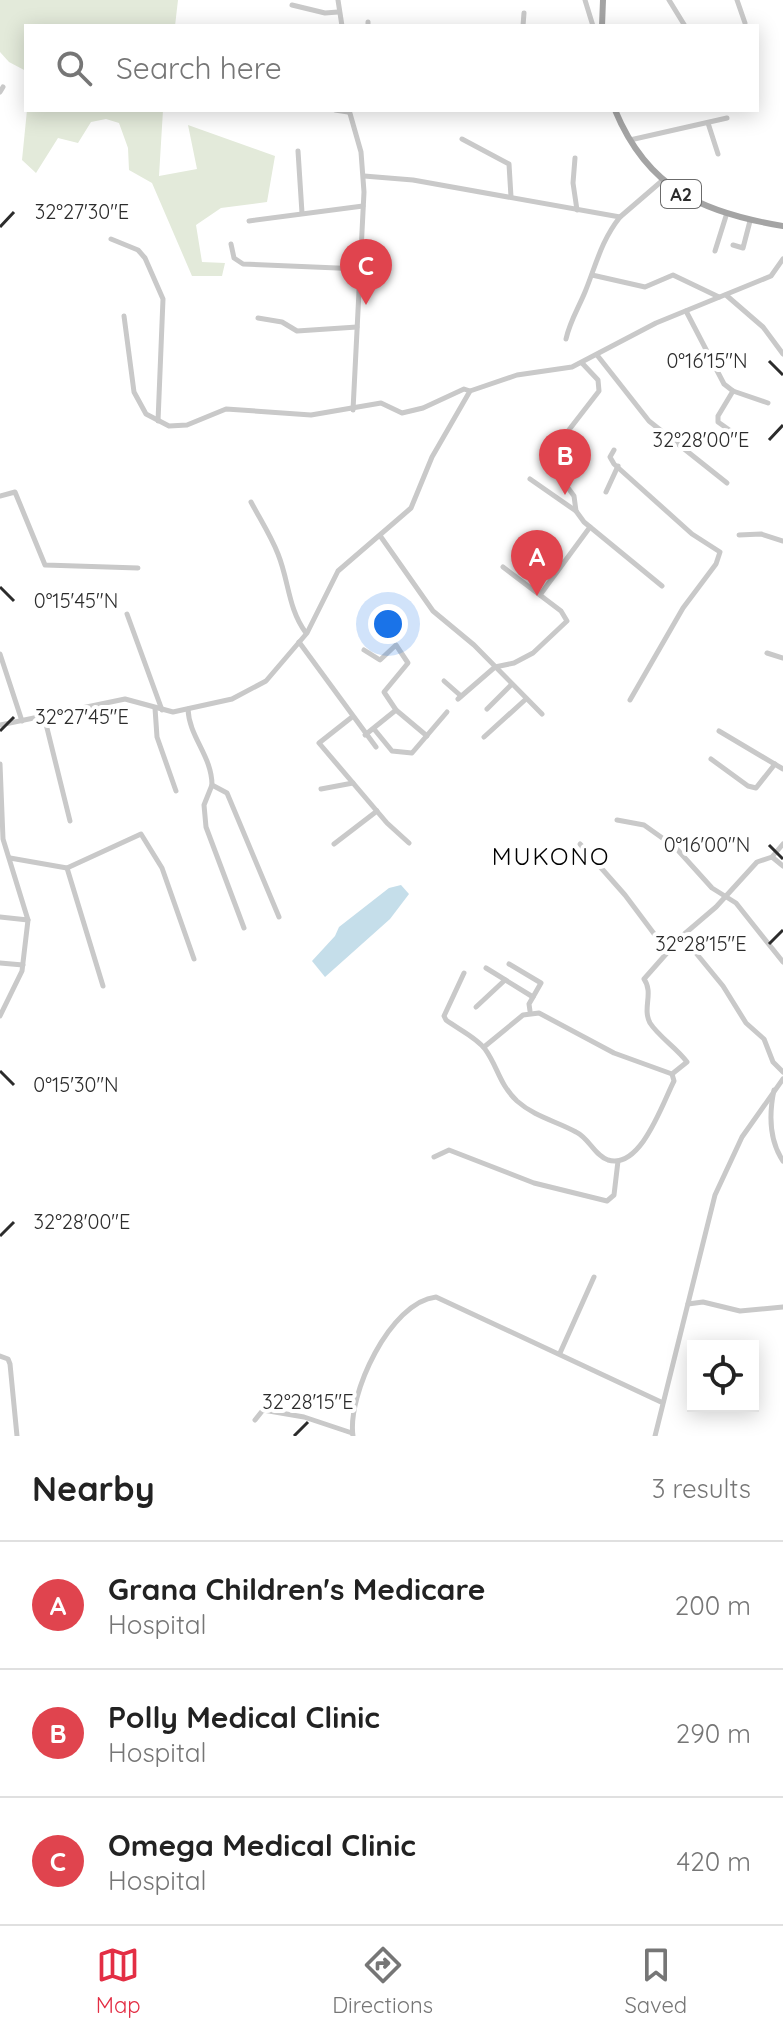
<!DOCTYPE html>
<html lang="en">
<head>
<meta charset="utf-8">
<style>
	body { margin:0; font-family:Quicksand,sans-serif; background:#f6f6f6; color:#222 }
	.controls { position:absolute; right:24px; bottom:24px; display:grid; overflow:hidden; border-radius:0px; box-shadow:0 4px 20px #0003 }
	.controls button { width:72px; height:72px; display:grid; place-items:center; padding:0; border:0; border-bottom:2px solid #e0e0e0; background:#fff; color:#222; font:40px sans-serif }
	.you { position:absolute; left:388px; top:624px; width:28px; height:28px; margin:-20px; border:6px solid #fff; border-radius:50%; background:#1a73e8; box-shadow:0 0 0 12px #1a73e833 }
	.badge { display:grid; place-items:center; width:52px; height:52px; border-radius:50%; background:#e32e44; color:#fff; font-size:26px; font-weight:700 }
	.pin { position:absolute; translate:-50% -66px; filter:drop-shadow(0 2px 4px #0008) }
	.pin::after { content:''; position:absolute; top:42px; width:28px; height:24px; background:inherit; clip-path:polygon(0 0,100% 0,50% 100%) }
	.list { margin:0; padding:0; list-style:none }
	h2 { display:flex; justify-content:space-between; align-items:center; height:104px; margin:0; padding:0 32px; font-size:34px }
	h2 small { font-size:26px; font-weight:400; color:#767676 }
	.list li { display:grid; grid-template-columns:52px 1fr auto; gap:24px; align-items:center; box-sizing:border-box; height:128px; padding:0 32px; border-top:2px solid #e0e0e0 }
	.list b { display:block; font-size:30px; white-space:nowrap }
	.list p { margin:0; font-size:26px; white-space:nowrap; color:#767676 }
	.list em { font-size:26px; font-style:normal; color:#767676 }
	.icon { flex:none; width:44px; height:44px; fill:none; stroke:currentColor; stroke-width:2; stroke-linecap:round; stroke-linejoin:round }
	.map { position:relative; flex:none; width:783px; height:1436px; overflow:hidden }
	.search { position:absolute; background:#fff; box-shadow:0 4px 20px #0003; left:24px; right:24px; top:24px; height:88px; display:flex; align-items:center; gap:20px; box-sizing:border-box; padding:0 28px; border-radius:0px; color:#767676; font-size:30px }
	.sheet { height:488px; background:#fff }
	nav { display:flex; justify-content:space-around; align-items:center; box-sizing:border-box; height:112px; border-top:2px solid #e0e0e0; background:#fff; font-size:22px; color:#767676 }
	nav a { display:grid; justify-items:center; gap:4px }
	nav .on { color:#e32e44 }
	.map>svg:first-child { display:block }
	.green { fill:#e3eada }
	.water { fill:#c5deea }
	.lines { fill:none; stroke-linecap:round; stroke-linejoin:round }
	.minor { stroke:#c9c9c9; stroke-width:5 }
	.major { stroke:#a4a4a4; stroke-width:6 }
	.ticks { fill:none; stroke:#2c2c2c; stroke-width:3 }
	.labels { text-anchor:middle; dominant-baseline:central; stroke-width:8; stroke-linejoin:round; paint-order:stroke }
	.shield { fill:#fff; stroke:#6b6b6b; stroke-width:2 }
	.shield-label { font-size:18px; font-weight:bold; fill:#2c2c2c }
	.quarter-label { font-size:24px; letter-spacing:2px; fill:#000; stroke:#fff }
	.ticks-label { font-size:20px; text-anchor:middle; fill:#2c2c2c; stroke:#fff; stroke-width:8; stroke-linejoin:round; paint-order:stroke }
</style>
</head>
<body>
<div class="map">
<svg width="783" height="1436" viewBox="0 0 783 1436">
	<rect width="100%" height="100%" fill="#fff"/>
	<!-- green -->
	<g class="green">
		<polygon points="0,0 178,0 175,26 26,26 26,71 9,62 0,52"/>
		<polygon points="27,110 163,110 159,176 197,169 188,125 275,156 267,202 221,208 196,225 202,262 225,263 222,276 192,276 152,183 129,170 128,148 119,123 106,119 91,122 78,143 58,138 36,173 22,160"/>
	</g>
	<!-- water -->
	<polygon class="water" points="401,885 409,894 390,919 325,977 312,961 335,936 339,927 389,888"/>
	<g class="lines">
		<!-- minor -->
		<g class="minor">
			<polyline points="338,0 342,26"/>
			<polyline points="585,0 593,26"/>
			<polyline points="669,0 685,26"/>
			<polyline points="737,0 745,23"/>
			<polyline points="292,5 325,13 338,12"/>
			<polyline points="368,22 368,26"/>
			<polyline points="523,26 524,13"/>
			<polyline points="0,92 3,87"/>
			<polyline points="335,110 348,112"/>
			<polyline points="349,110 361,152 364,192 353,410"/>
			<polyline points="708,123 718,154"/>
			<polyline points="462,139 509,164 511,197"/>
			<polyline points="630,140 727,118"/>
			<polyline points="298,151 302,213"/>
			<polyline points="575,158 573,183 577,210"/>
			<polyline points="364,176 413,180 620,217 663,180"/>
			<polyline points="249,221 363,206"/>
			<polyline points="111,239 138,250 145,258 163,299 158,421"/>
			<polyline points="231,244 234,258 243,264 361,269"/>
			<polyline points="733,245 743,248 750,221"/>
			<polyline points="715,251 726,216"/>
			<polyline points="592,275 645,287 673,275 719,297"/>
			<polyline points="726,295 763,327 783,354"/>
			<polyline points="686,311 724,384 733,391 768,403"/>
			<polyline points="124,316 134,392 146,414 169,426 187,425 226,409 311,415 381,403 402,413 423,408 464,389 470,391"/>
			<polyline points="258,318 282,322 297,331 357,327"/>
			<path d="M566 339C570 321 578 309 585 292 596 265 601 241 620 217"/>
			<polyline points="597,355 649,421 727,483"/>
			<polyline points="582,363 598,380 599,391 565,435 557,473 574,496 576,511 584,522 662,586"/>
			<polyline points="733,391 718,416 718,422 735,434"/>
			<polyline points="614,450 610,457 614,464 692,534 720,552 716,564 683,608 630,700"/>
			<polyline points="530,479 576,511"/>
			<polyline points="606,492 618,466"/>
			<polyline points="0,496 15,492 45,565 138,568"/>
			<path d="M251 502C260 519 271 536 278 554 289 581 288 609 306 633"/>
			<polyline points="739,535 761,534 783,541"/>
			<polyline points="381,537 433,611 474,645 542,714"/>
			<polyline points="540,595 590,527"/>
			<polyline points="127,614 162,710"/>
			<polyline points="299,642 376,747"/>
			<polyline points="364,650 380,660 396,645 408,663 384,692 396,710 365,735"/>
			<polyline points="767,653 783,658"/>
			<polyline points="0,654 22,721"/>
			<polyline points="444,681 461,696"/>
			<polyline points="458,699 495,667 514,663 533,653 567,621 561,611 503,567"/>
			<polyline points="155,708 157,737 176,791"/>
			<path d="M188 709C189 737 212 756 212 785L227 793 279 917"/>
			<polyline points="487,709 511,685"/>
			<polyline points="396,710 427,736"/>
			<polyline points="44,716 70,821"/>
			<polyline points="352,717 319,743 387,823 409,843"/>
			<polyline points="0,725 125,699 173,712 232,699 266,681 307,633 338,571 411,508 432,457 470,391 517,375 572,367 656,323 771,276 783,259"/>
			<polyline points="374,729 392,751 412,753 447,712"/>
			<polyline points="719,731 783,769"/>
			<polyline points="484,737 526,699"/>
			<polyline points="711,759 748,786 756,788 775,764"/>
			<polyline points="0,764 3,839 28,920 22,971 0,1016"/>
			<polyline points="212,785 204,805 206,827 244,928"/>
			<polyline points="321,789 353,783"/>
			<polyline points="617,820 644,825 675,847 712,888 736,903 783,962"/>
			<polyline points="334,844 377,811"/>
			<polyline points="580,844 625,895 667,951"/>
			<polyline points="772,857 783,844"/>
			<polyline points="10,858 67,868 103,986"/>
			<polyline points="67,868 141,834 162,868 194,959"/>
			<polyline points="0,917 28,920"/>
			<polyline points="682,936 716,907 757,862 772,857 783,866"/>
			<polyline points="0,963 23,965"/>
			<polyline points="509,964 541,983 529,1004 530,1011"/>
			<polyline points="486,968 533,997"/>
			<path d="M464 973 444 1016 446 1020C458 1029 476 1037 485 1049 498 1067 499 1084 517 1101 535 1117 556 1121 576 1132 589 1138 594 1155 608 1160 641 1170 663 1102 674 1081L672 1074 687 1062C677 1048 659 1037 650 1023 642 1008 654 993 644 979L682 936 723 986 746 1023 764 1039 773 1062 783 1072"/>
			<polyline points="476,1007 505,980"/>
			<polyline points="484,1047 523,1015 539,1013 614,1053 672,1074"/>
			<path d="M774 1090C769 1114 769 1140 783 1161"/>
			<polyline points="434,1157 449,1150 534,1183 607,1201 614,1195 618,1161"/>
			<polyline points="688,1304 703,1302 740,1311 783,1307"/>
			<polyline points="560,1353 594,1277"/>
			<polyline points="0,1356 8,1359 10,1364 17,1436"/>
			<polyline points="255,1420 263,1410 304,1417 352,1433"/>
			<path d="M353 1436C347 1395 390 1302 436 1297L661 1402"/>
			<polyline points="655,1436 715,1195 742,1137 783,1079"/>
		</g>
		<!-- major -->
		<g class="major">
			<polyline points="602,26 603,0"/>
			<path d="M615 110C648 190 704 213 783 226"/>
		</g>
	</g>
	<!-- ticks -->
	<path class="ticks" d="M0 227 14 212M769 361 783 375M769 440 783 425M0 587 14 601M0 731 14 717M769 845 783 859M769 944 783 930M0 1071 14 1085M0 1236 14 1222M294 1436 308 1422"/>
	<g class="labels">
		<!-- shield labels -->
		<rect class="shield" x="661" y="180" width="40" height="28" rx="6"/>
		<g class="shield-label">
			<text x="681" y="194">A2</text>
		</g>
		<!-- quarter labels -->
		<g class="quarter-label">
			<text x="551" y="856">MUKONO</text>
		</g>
	</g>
	<g class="ticks-label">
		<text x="82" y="219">32°27'30"E</text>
		<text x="707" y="368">0°16'15"N</text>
		<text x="701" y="447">32°28'00"E</text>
		<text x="76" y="608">0°15'45"N</text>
		<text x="82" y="724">32°27'45"E</text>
		<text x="707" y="852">0°16'00"N</text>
		<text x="701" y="951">32°28'15"E</text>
		<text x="76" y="1092">0°15'30"N</text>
		<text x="82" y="1229">32°28'00"E</text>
		<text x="308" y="1409">32°28'15"E</text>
	</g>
</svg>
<div class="controls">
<button><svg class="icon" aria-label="locate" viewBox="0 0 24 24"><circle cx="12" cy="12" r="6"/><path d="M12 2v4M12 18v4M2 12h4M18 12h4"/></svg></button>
</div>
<div class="you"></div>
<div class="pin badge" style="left:537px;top:596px;background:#e0444e">A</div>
<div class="pin badge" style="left:565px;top:495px;background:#e0444e">B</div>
<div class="pin badge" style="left:366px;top:305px;background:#e0444e">C</div>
<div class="search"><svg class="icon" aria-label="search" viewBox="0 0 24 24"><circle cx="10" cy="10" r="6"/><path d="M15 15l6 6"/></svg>Search here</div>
</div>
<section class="sheet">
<h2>Nearby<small>3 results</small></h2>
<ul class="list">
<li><span class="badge" style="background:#e0444e">A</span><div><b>Grana Children's Medicare</b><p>Hospital</p></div><em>200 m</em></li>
<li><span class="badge" style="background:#e0444e">B</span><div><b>Polly Medical Clinic</b><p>Hospital</p></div><em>290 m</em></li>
<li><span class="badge" style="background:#e0444e">C</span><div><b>Omega Medical Clinic</b><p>Hospital</p></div><em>420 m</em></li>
</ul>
</section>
<nav>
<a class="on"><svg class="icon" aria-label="map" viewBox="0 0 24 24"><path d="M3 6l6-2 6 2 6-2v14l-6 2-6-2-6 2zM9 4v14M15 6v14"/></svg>Map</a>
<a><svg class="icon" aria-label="directions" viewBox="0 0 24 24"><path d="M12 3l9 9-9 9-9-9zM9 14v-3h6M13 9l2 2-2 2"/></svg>Directions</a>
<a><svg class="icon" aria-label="saved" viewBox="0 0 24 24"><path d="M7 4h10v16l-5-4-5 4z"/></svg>Saved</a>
</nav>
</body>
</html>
